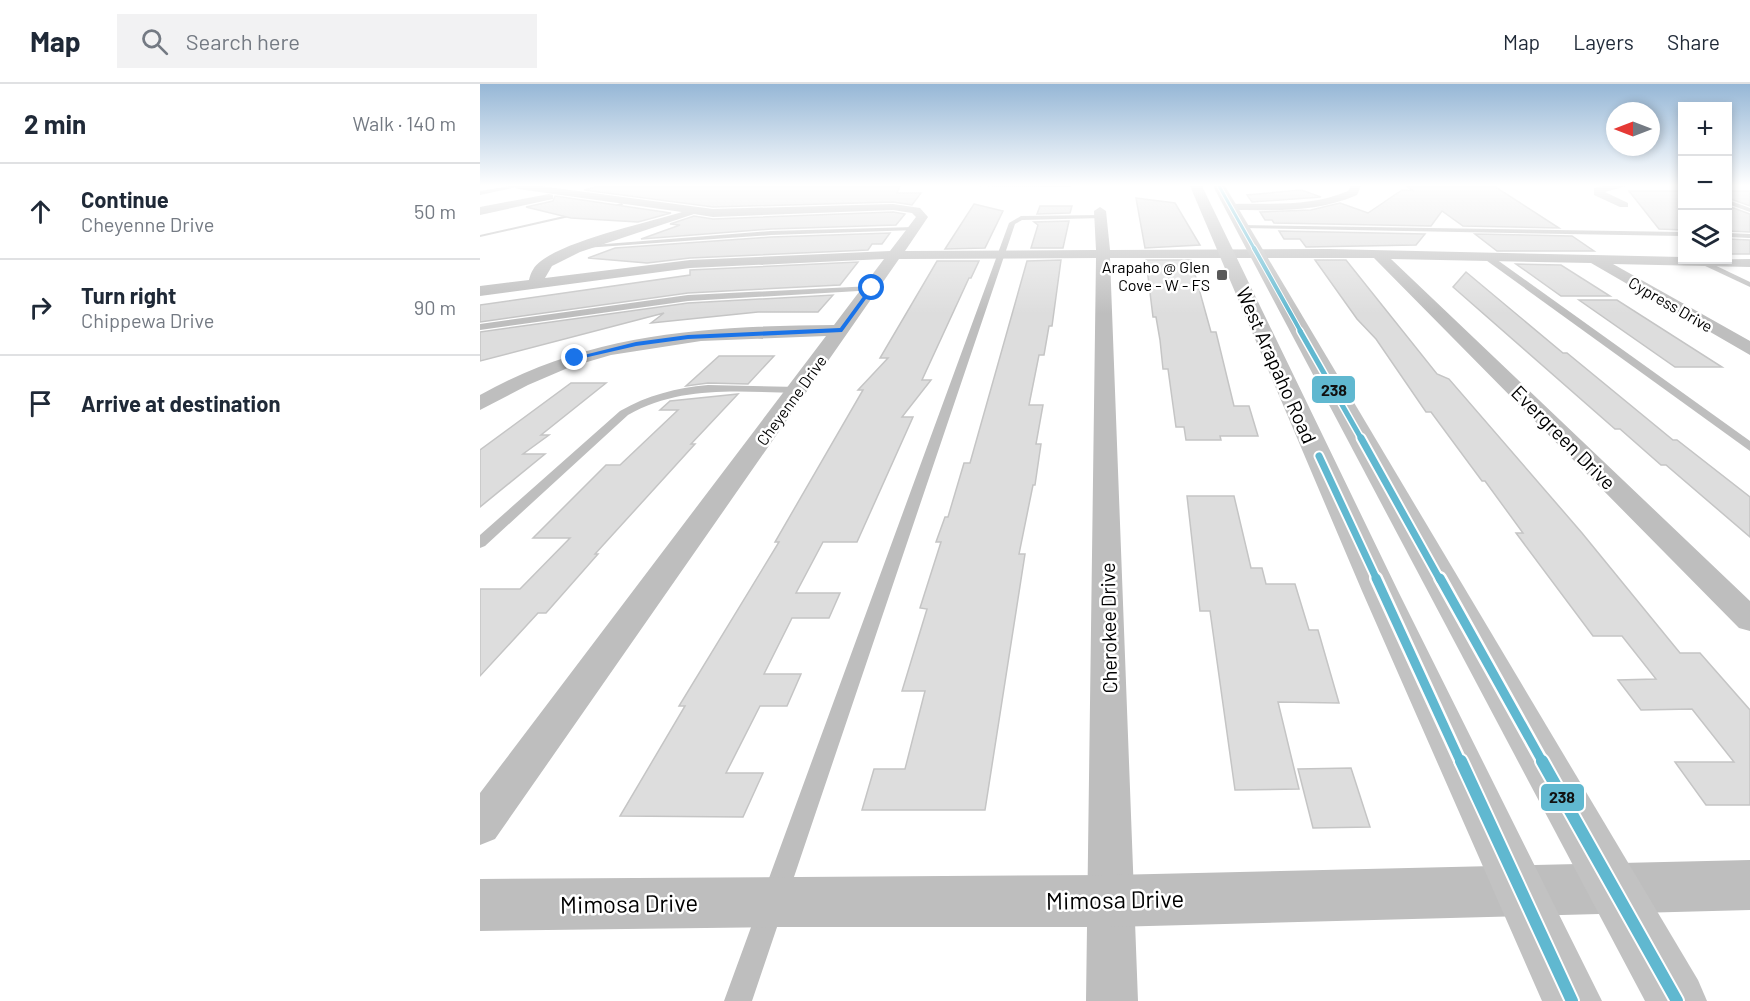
<!DOCTYPE html>
<html lang="en">
<head>
<meta charset="utf-8">
<style>
	body { margin:0; font-family:Barlow,sans-serif; background:#f2f2f3; color:#1f2937 }
	.controls { position:absolute; right:18px; top:18px; display:grid; overflow:hidden; border-radius:0px; box-shadow:0 3px 9px #0003 }
	.controls button { width:54px; height:54px; display:grid; place-items:center; padding:0; border:0; border-bottom:2px solid #e0e1e3; background:#fff; color:#1f2937; font:30px sans-serif }
	.compass { position:absolute; left:1126px; top:18px; width:54px; height:54px; border-radius:50%; background:#fff; box-shadow:0 3px 9px #0003; rotate:270deg }
	.stop { position:absolute; width:18px; height:18px; margin:-14px; border:4px solid #1a73e8; border-radius:50%; background:#fff }
	.stop.end { background:#1a73e8; border-color:#fff; box-shadow:0 2px 6px #0008 }
	.list { margin:0; padding:0; list-style:none }
	h2 { display:flex; justify-content:space-between; align-items:center; height:78px; margin:0; padding:0 24px; font-size:26px }
	h2 small { font-size:20px; font-weight:400; color:#747a83 }
	.list li { display:grid; grid-template-columns:39px 1fr auto; gap:18px; align-items:center; box-sizing:border-box; height:96px; padding:0 24px; border-top:2px solid #e0e1e3 }
	.list b { display:block; font-size:22px; white-space:nowrap }
	.list p { margin:0; font-size:20px; white-space:nowrap; color:#747a83 }
	.list em { font-size:20px; font-style:normal; color:#747a83 }
	.icon { flex:none; width:33px; height:33px; fill:none; stroke:currentColor; stroke-width:2; stroke-linecap:round; stroke-linejoin:round }
	.map { position:relative; flex:none; width:1270px; height:917px; overflow:hidden }
	header { display:flex; align-items:center; gap:36px; box-sizing:border-box; height:84px; padding:0 30px; background:#fff; border-bottom:2px solid #e0e1e3 }
	header strong { font-size:28px }
	nav { display:flex; gap:33px; margin-inline-start:auto; font-size:21px }
	.search { width:420px; height:54px; background:#f2f2f3; display:flex; align-items:center; gap:15px; box-sizing:border-box; padding:0 21px; border-radius:0px; color:#747a83; font-size:22px }
	main { display:flex }
	aside { flex:1; background:#fff }
	.map>svg:first-child { display:block }
	.lines { fill:none; stroke-linecap:round; stroke-linejoin:round }
	.stream { fill:#bcbcbc; fill-rule:evenodd }
	.building { fill:#ddd; stroke:#c5c5c5; stroke-width:1.5 }
	.service { fill:#bebebe; fill-rule:evenodd }
	.minor { fill:#bebebe; fill-rule:evenodd }
	.tertiary { fill:#bebebe; fill-rule:evenodd }
	.secondary { fill:#c2c2c2; fill-rule:evenodd }
	.bus-1-far5-casing { stroke:#fff; stroke-width:5 }
	.bus-1-far4-casing { stroke:#fff; stroke-width:6 }
	.bus-1-far3-casing { stroke:#fff; stroke-width:8 }
	.bus-1-far2-casing { stroke:#fff; stroke-width:11 }
	.bus-1-far1-casing { stroke:#fff; stroke-width:14 }
	.bus-1-casing { stroke:#fff; stroke-width:16 }
	.bus-1-far5 { stroke:#60b8d0; stroke-width:3 }
	.bus-1-far4 { stroke:#60b8d0; stroke-width:4 }
	.bus-1-far3 { stroke:#60b8d0; stroke-width:5 }
	.bus-1-far2 { stroke:#60b8d0; stroke-width:7 }
	.bus-1-far1 { stroke:#60b8d0; stroke-width:9 }
	.bus-1 { stroke:#60b8d0; stroke-width:12 }
	.route { fill:#1a73e8 }
	.poi-dot { fill:#595959; stroke:#fff; stroke-width:2 }
	.labels { text-anchor:middle; dominant-baseline:central; stroke-width:5; stroke-linejoin:round; paint-order:stroke }
	.far-poi-label { font-size:16px; fill:#000; stroke:#fff; text-anchor:end }
	.far-street-label { font-size:16px; fill:#000; stroke:#fff }
	.street-label { font-size:20px; fill:#000; stroke:#fff }
	.near-street-label { font-size:24px; fill:#000; stroke:#fff }
	.line-badge { stroke:#fff; stroke-width:2 }
	.pale-badge-label { font-size:16px; text-anchor:middle; font-weight:bold; fill:#111 }
</style>
</head>
<body>
<header>
<strong>Map</strong>
<div class="search"><svg class="icon" aria-label="search" viewBox="0 0 24 24"><circle cx="10" cy="10" r="6"/><path d="M15 15l6 6"/></svg>Search here</div>
<nav><a>Map</a><a>Layers</a><a>Share</a></nav>
</header>
<main>
<aside>
<h2>2 min<small>Walk · 140 m</small></h2>
<ul class="list">
<li><svg class="icon" aria-label="ahead" viewBox="0 0 24 24"><path d="M12 20V5M6 11l6-6 6 6"/></svg><div><b>Continue</b><p>Cheyenne Drive</p></div><em>50 m</em></li>
<li><svg class="icon" aria-label="right" viewBox="0 0 24 24"><path d="M7 20v-9h11M14 6l5 5-5 5"/></svg><div><b>Turn right</b><p>Chippewa Drive</p></div><em>90 m</em></li>
<li><svg class="icon" aria-label="arrive" viewBox="0 0 24 24"><path d="M6 21V4h12l-3 4 3 4H6"/></svg><div><b>Arrive at destination</b></div></li>
</ul>
</aside>
<div class="map">
<svg width="1270" height="917" viewBox="0 0 1270 917">
	<rect width="100%" height="100%" fill="#fff"/>
	<g class="lines">
		<!-- stream -->
		<g class="stream">
			<polygon points="487,102 591,102 589,103"/>
			<polygon points="142,119 143,121 125,125 123,124"/>
			<polygon points="97,129 98,131 0,153 0,151"/>
		</g>
	</g>
	<!-- building -->
	<g class="building">
		<polygon points="119,102 420,102 417,109 441,109 432,121 413,118 233,123 104,106"/>
		<polygon points="926,102 1014,102 1079,144 983,142 962,127 951,142 794,139 792,136 785,136 780,128 831,126 860,119 888,129 922,106 934,107"/>
		<polygon points="821,106 841,113 772,118 767,111"/>
		<polygon points="1149,107 1203,107 1203,146 1179,145"/>
		<polygon points="1248,107 1270,107 1270,122 1248,114"/>
		<polygon points="75,112 191,129 158,138 91,134 46,123 73,117"/>
		<polygon points="656,114 695,119 720,161 665,164"/>
		<polygon points="494,120 523,127 505,164 465,165"/>
		<polygon points="560,122 592,122 590,129 557,130"/>
		<polygon points="1248,122 1270,130 1270,148 1248,147"/>
		<polygon points="413,128 425,130 416,141 291,145 161,155 200,141 190,140 214,132 233,135"/>
		<polygon points="589,137 583,164 551,164 558,141 554,138"/>
		<polygon points="799,147 945,150 936,161 826,163 820,155 804,155"/>
		<polygon points="410,149 402,160 392,160 388,166 210,174 167,179 108,174 135,164 291,153"/>
		<polygon points="995,150 1092,152 1114,167 1017,167"/>
		<polygon points="1248,155 1270,156 1270,170 1248,170"/>
		<polygon points="581,176 572,242 569,242 564,271 559,271 549,321 563,321 556,360 561,360 555,401 553,401 539,470 545,470 505,726 382,726 394,685 425,685 445,607 422,607 447,525 440,524 461,458 456,458 465,433 468,433 484,379 490,379 547,177"/>
		<polygon points="666,176 711,176 731,248 736,248 754,322 769,322 778,352 740,352 741,356 706,356 704,343 696,343 688,285 683,285 680,256 676,233 673,233"/>
		<polygon points="835,176 866,176 957,290 969,295 1102,449 1200,569 1220,569 1270,626 1270,721 1226,721 1195,678 1254,678 1212,625 1161,626 1138,596 1176,595 1142,552 1113,552 1036,449 1043,449 1005,397 1002,397 951,328 946,328 896,255 877,235"/>
		<polygon points="457,177 499,177 491,194 489,194 442,296 451,296 422,333 433,333 377,458 343,458 316,509 360,509 349,534 312,534 284,590 321,590 307,622 280,622 246,689 283,689 263,733 140,732 205,622 199,622 299,458 295,458 383,306 378,306 408,274 400,274"/>
		<polygon points="378,178 360,201 208,209 0,238 0,221 210,191 210,186"/>
		<polygon points="1036,180 1081,181 1130,212 1081,212"/>
		<polygon points="986,188 1083,269 1087,269 1193,356 1197,356 1270,413 1270,453 1186,381 1181,381 1140,345 1135,345 973,203"/>
		<polygon points="353,211 338,228 278,228 171,239 184,229 0,277 0,248 208,219"/>
		<polygon points="1099,216 1137,216 1242,283 1195,283"/>
		<polygon points="239,272 294,272 268,300 228,299 206,302"/>
		<polygon points="91,299 126,299 61,351 69,351 43,370 65,370 0,423 0,366"/>
		<polygon points="258,310 211,360 215,360 115,470 118,470 66,529 58,529 0,592 0,505 40,505 90,454 53,454 126,381 140,381 198,326 180,326 190,317"/>
		<polygon points="707,412 754,412 771,484 782,484 786,500 815,500 829,546 838,546 859,619 798,618 819,705 755,706 730,527 720,527"/>
		<polygon points="871,684 890,743 833,744 818,685"/>
	</g>
	<g class="lines">
		<!-- service -->
		<g class="service">
			<polygon points="30,102 41,102 0,111 0,107"/>
			<polygon points="1248,116 1270,124 1270,128 1248,120"/>
			<polygon points="620,131 622,134 542,136 535,140 272,917 244,917 529,139 541,132"/>
			<polygon points="760,141 1202,148 1202,152 762,144"/>
			<polygon points="434,143 436,146 291,151 104,164 100,162 291,147"/>
			<polygon points="1248,149 1270,150 1270,154 1248,153"/>
			<polygon points="1003,170 1009,170 1270,357 1270,367 1003,174"/>
			<polygon points="1224,176 1270,198 1270,203 1221,180"/>
			<polygon points="392,202 396,204 395,206 208,217 0,246 0,240 208,211"/>
			<path d="M228 301 318 303 323 306 318 309C259 308 201 301 148 331L5 462 0 464V451L140 327C168 311 196 304 228 301Z"/>
		</g>
		<!-- minor -->
		<g class="minor">
			<path d="M33 102H60L233 125 413 120 440 124 448 133 425 167 616 166 614 127 620 123 626 127 630 166 848 165 1202 173V176L1270 175V183L1133 180 1270 257V271L1111 179 911 175 1270 517V547L1259 544 894 174H630L658 917H606L616 174 419 175 15 755 0 761V709L346 252 221 257 131 271 90 283 48 301 0 326V311C112 248 229 242 354 241L404 175 210 184 0 212V202L49 196C51 188 54 182 61 177 88 156 166 139 202 128L38 105ZM413 126 432 129 436 133 410 167 210 176 65 194 72 182 100 168 214 130 233 133Z"/>
			<path d="M871 102H881L877 111C836 129 794 126 750 126L744 123 750 120C790 119 831 123 868 107Z"/>
			<polygon points="1124,102 1146,102 1125,108 1148,119 1148,123 1140,123 1114,111 1114,104"/>
			<polygon points="69,110 73,111 73,115 0,131 0,123"/>
		</g>
		<!-- tertiary -->
		<polygon class="tertiary" points="1270,776 1270,826 631,843 294,843 0,847 0,795 631,791"/>
		<!-- secondary -->
		<g class="secondary">
			<polygon points="710,102 722,102 918,507 1122,917 1062,917 882,507"/>
			<polygon points="733,102 745,102 1218,896 1227,917 1165,917"/>
		</g>
		<defs>
			<polyline id="bus-1-far5" points="739,102 775,166"/>
			<polyline id="bus-1-far4" points="774,164 821,248"/>
			<polyline id="bus-1-far3" points="820,247 882,356"/>
			<g id="bus-1-far2">
				<polyline points="881,354 960,496"/>
				<polyline points="839,372 897,496"/>
			</g>
			<g id="bus-1-far1">
				<polyline points="896,494 981,679"/>
				<polyline points="960,494 1063,679"/>
			</g>
			<g id="bus-1">
				<polyline points="981,677 1092,917"/>
				<polyline points="1062,677 1197,917"/>
			</g>
		</defs>
		<!-- bus-1-far5 casing -->
		<use href="#bus-1-far5" class="bus-1-far5-casing"/>
		<!-- bus-1-far4 casing -->
		<use href="#bus-1-far4" class="bus-1-far4-casing"/>
		<!-- bus-1-far3 casing -->
		<use href="#bus-1-far3" class="bus-1-far3-casing"/>
		<!-- bus-1-far2 casing -->
		<use href="#bus-1-far2" class="bus-1-far2-casing"/>
		<!-- bus-1-far1 casing -->
		<use href="#bus-1-far1" class="bus-1-far1-casing"/>
		<!-- bus-1 casing -->
		<use href="#bus-1" class="bus-1-casing"/>
		<!-- bus-1-far5 -->
		<use href="#bus-1-far5" class="bus-1-far5"/>
		<!-- bus-1-far4 -->
		<use href="#bus-1-far4" class="bus-1-far4"/>
		<!-- bus-1-far3 -->
		<use href="#bus-1-far3" class="bus-1-far3"/>
		<!-- bus-1-far2 -->
		<use href="#bus-1-far2" class="bus-1-far2"/>
		<!-- bus-1-far1 -->
		<use href="#bus-1-far1" class="bus-1-far1"/>
		<!-- bus-1 -->
		<use href="#bus-1" class="bus-1"/>
	</g>
	<!-- sky -->
	<linearGradient id="sky" x2="0" y2="1"><stop stop-color="#96b7d6"/><stop offset="0.44" stop-color="#fff"/><stop offset="1" stop-color="#fff" stop-opacity="0"/></linearGradient>
	<rect width="1270" height="230" fill="url(#sky)"/>
	<!-- route -->
	<polygon class="route" points="390,203 394,204 362,248 208,255 156,262 95,276 92,274 156,258 208,251 360,244"/>
	<!-- markers -->
	<rect class="poi-dot" x="736" y="185" width="12" height="12" rx="3"/>
	<g class="labels">
		<!-- far-poi labels -->
		<g class="far-poi-label">
			<text x="730" y="182">Arapaho @ Glen<tspan x="730" dy="18">Cove - W - FS</tspan></text>
		</g>
		<!-- far-street labels -->
		<g class="far-street-label">
			<text transform="translate(1191 220) rotate(30)">Cypress Drive</text>
			<text transform="translate(311 316) rotate(-54)">Cheyenne Drive</text>
		</g>
		<!-- street labels -->
		<g class="street-label">
			<text transform="translate(797 281) rotate(66)">West Arapaho Road</text>
			<text transform="translate(1084 353) rotate(45)">Evergreen Drive</text>
			<text transform="translate(628 544) rotate(-91)">Cherokee Drive</text>
		</g>
		<!-- near-street labels -->
		<g class="near-street-label">
			<text transform="translate(635 815) rotate(-1)">Mimosa Drive</text>
			<text transform="translate(149 819) rotate(-1)">Mimosa Drive</text>
		</g>
	</g>
	<g class="line-badge">
		<rect x="831" y="291" width="45" height="29" rx="6" fill="#60b8d0"/>
		<rect x="1060" y="699" width="45" height="29" rx="6" fill="#60b8d0"/>
	</g>
	<g class="pale-badge-label">
		<text x="854" y="312">238</text>
		<text x="1082" y="719">238</text>
	</g>
</svg>
<div class="controls">
<button>+</button>
<button>−</button>
<button><svg class="icon" aria-label="layers" viewBox="0 0 24 24"><path d="M12 4l9 5-9 5-9-5zM3 14l9 5 9-5"/></svg></button>
</div>
<svg class="compass" viewBox="-18 -18 36 36"><path d="M0-13l5 13h-10z" fill="#e53935"/><path d="M0 13l5-13h-10z" fill="#747a83"/></svg>
<div class="stop" style="left:392px;top:204px"></div>
<div class="stop end" style="left:95px;top:274px"></div>
</div>
</main>
</body>
</html>
